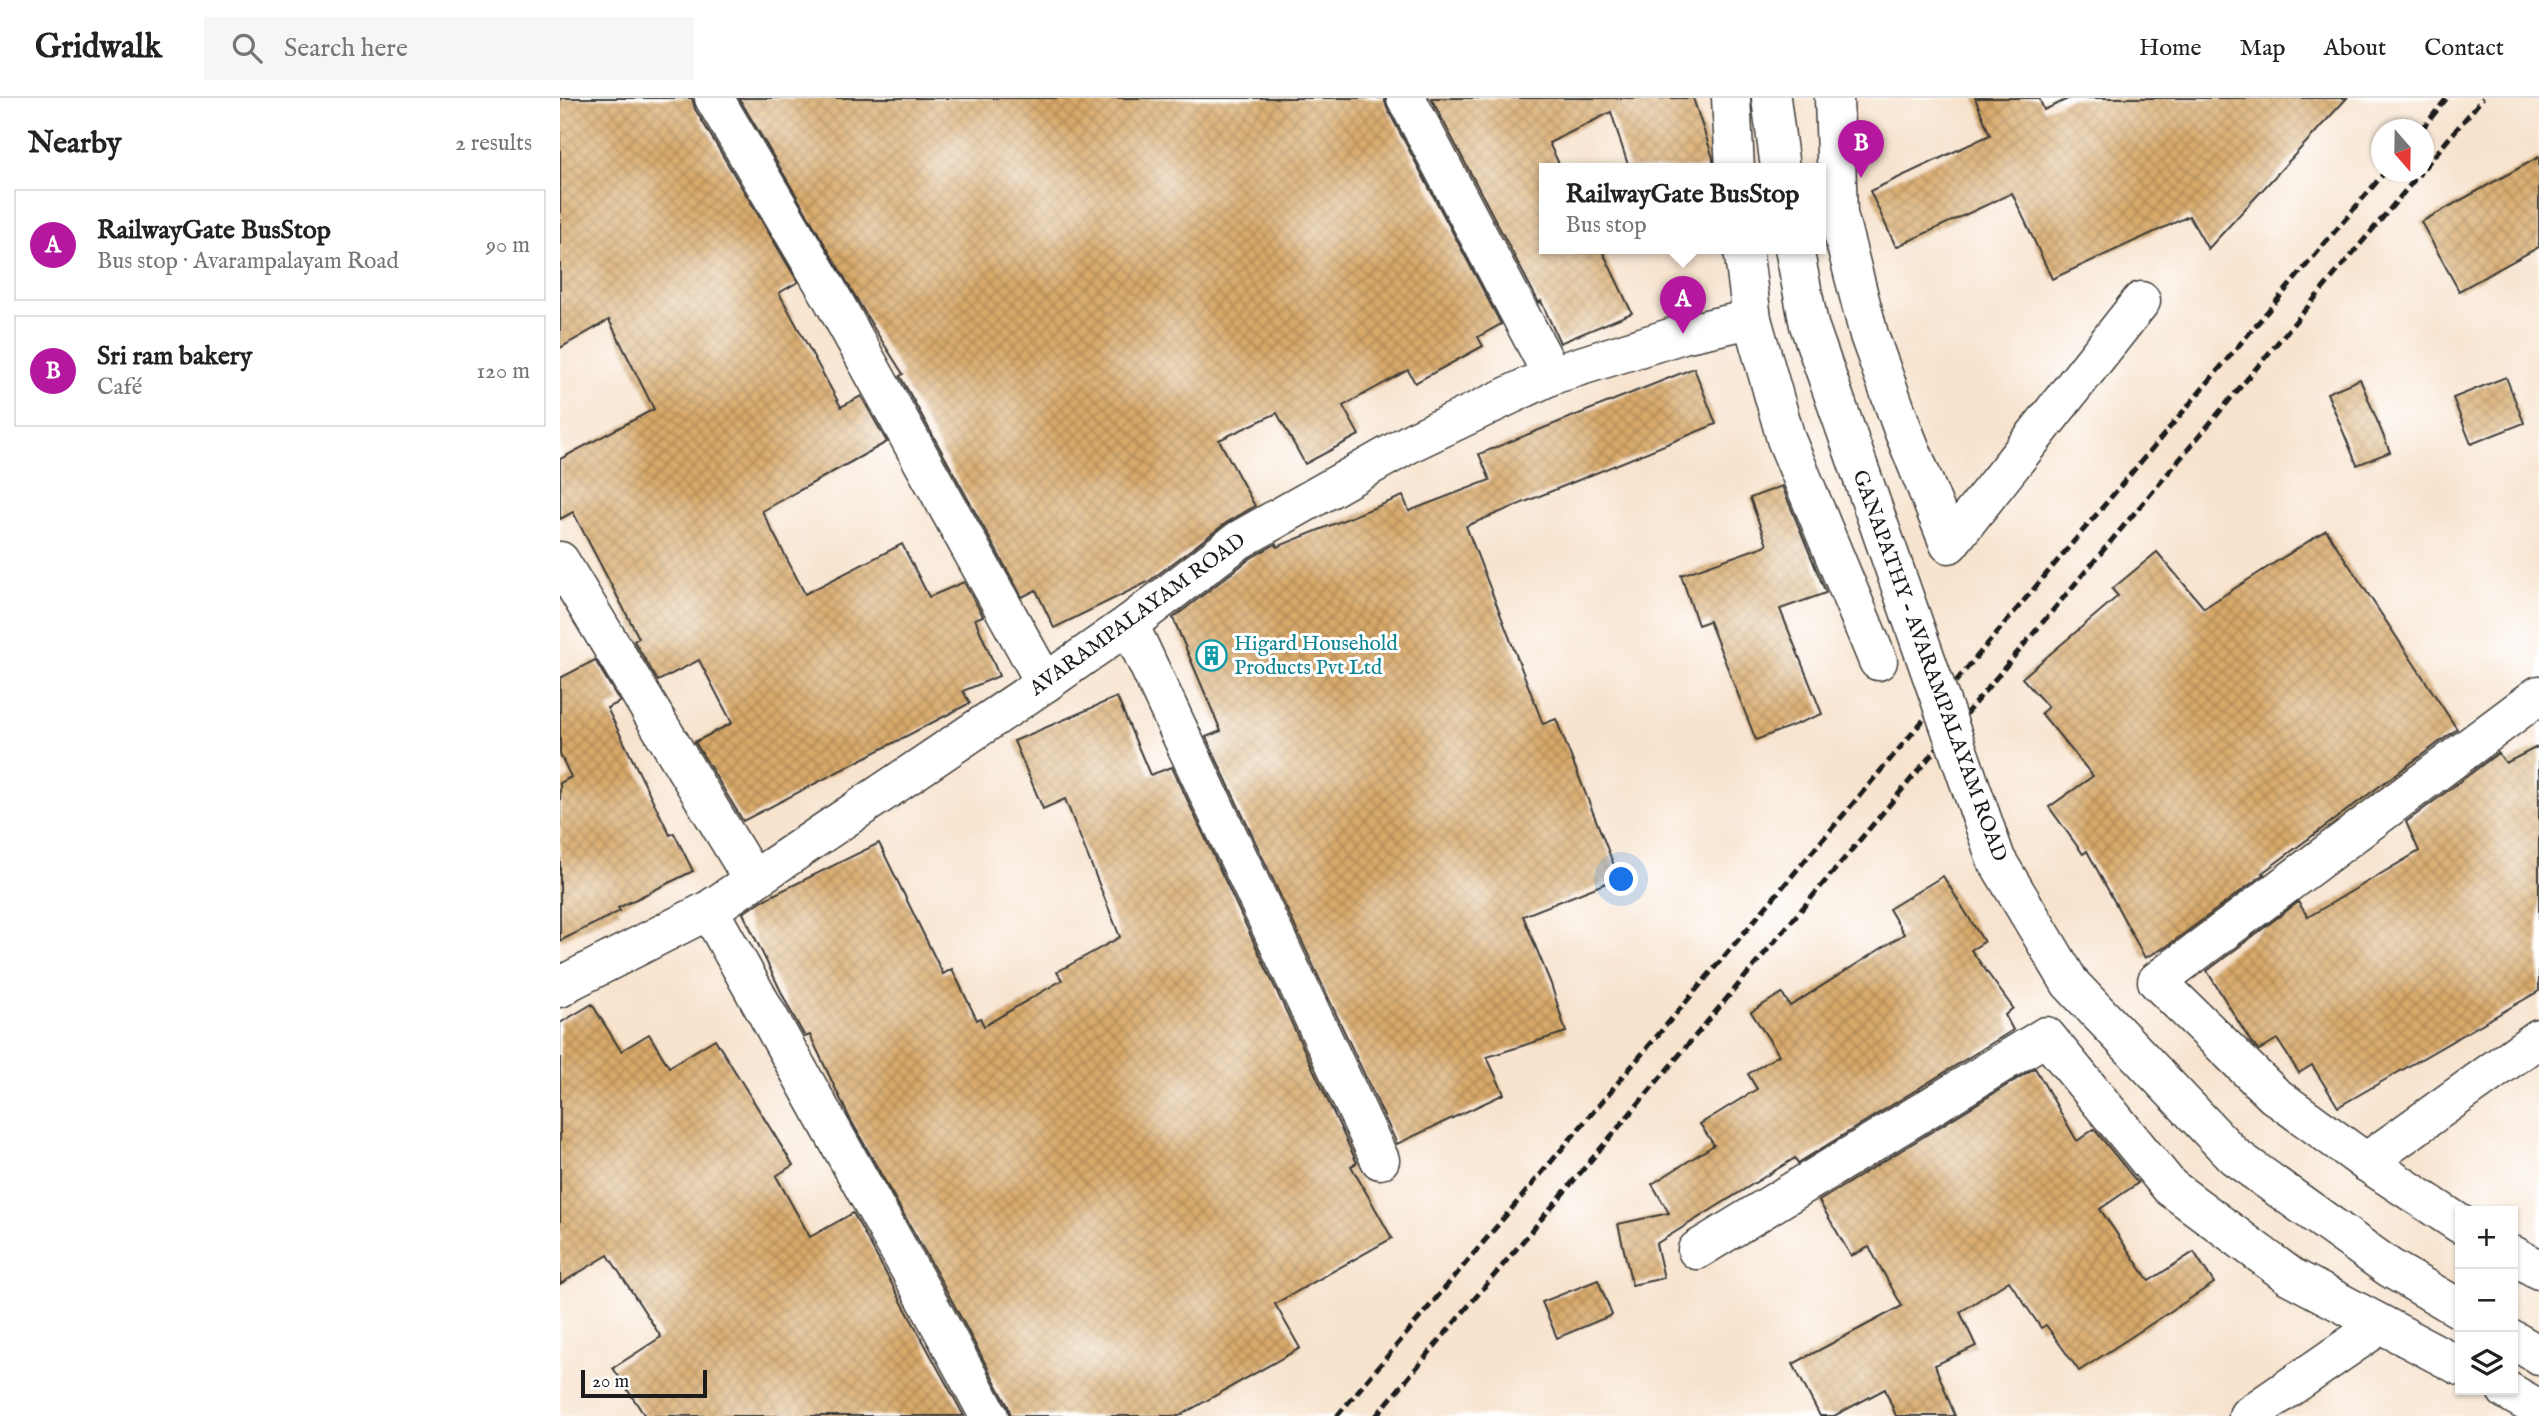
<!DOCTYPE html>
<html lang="en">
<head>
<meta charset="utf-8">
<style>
	body { margin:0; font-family:"IM FELL English",serif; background:#f6f6f6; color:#222 }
	.controls { position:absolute; right:21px; bottom:21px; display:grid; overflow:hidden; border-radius:0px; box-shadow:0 2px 5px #0004 }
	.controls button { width:63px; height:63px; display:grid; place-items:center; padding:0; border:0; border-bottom:2px solid #e0e0e0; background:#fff; color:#222; font:35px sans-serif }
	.compass { position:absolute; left:1811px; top:21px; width:63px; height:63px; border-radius:50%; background:#fff; box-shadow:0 2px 5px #0004; rotate:160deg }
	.scale { position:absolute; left:21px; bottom:18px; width:126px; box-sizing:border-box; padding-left:7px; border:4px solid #1c1c1c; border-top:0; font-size:19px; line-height:24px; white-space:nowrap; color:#1c1c1c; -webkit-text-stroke:5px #fff; paint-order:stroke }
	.you { position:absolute; left:1062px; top:782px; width:24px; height:24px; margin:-18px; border:5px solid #fff; border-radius:50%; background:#1a73e8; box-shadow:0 0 0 10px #1a73e833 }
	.badge { display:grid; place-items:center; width:46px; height:46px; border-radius:50%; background:#b5179e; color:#fff; font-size:23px; font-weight:700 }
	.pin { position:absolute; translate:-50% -58px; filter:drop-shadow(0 2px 4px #0008) }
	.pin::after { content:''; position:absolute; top:37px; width:24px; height:21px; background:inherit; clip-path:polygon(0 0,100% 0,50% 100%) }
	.popup { position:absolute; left:979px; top:65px; width:287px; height:91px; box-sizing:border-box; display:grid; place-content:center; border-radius:0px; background:#fff; filter:drop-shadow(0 2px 5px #0005); font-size:23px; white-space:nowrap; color:#767676 }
	.popup b { font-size:26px; color:#222 }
	.popup::after { content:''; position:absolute; left:50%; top:100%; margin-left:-14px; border:14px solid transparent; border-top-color:#fff }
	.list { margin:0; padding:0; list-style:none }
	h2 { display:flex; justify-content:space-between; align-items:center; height:91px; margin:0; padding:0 28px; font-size:30px }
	h2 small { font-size:23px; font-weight:400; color:#767676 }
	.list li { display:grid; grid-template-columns:46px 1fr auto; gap:21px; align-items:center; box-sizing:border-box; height:112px; margin:0 14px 14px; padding:0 14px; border:2px solid #e0e0e0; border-radius:0px }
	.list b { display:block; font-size:26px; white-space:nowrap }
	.list p { margin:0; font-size:23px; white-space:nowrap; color:#767676 }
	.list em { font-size:23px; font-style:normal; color:#767676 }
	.icon { flex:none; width:38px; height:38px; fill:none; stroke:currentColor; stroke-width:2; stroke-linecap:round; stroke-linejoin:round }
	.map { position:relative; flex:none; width:1979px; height:1318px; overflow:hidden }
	header { display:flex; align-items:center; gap:42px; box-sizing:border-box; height:98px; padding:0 35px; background:#fff; border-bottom:2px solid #e0e0e0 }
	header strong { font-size:33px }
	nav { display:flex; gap:38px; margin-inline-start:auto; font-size:24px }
	.search { width:490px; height:63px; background:#f6f6f6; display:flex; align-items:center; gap:18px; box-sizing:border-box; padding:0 24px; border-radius:0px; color:#767676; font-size:26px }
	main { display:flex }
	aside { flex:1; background:#fff }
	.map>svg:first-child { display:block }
	.building { fill:url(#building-cross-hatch) }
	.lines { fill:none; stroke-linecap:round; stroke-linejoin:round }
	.street-casing { stroke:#3d3a37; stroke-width:41 }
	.secondary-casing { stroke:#3d3a37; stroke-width:41 }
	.street { stroke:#fff; stroke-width:38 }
	.secondary { stroke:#fff; stroke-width:38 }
	.rail { stroke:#1c1c1c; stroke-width:5; stroke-dasharray:10 5; stroke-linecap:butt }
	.secondary-bridge-casing { stroke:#3d3a37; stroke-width:41; stroke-linecap:butt }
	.secondary-bridge { stroke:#fff; stroke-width:38 }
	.labels { text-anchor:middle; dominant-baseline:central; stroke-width:6; stroke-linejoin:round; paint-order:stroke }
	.street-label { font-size:21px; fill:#1c1c1c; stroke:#fff }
	.culture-label { font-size:21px; fill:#0d838f; stroke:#fff; text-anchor:start }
</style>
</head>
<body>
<header>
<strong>Gridwalk</strong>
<div class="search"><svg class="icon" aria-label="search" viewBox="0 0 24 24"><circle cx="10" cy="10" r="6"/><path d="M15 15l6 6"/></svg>Search here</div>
<nav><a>Home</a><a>Map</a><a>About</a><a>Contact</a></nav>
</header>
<main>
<aside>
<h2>Nearby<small>2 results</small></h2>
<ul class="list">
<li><span class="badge">A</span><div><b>RailwayGate BusStop</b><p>Bus stop · Avarampalayam Road</p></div><em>90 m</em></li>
<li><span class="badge">B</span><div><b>Sri ram bakery</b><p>Café</p></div><em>120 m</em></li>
</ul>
</aside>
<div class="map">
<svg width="1979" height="1318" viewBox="0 0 1979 1318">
	<defs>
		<pattern id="building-cross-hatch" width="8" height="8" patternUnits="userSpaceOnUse" patternTransform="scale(1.75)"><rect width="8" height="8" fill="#d8a969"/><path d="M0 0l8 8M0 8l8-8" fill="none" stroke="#ae8956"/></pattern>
	</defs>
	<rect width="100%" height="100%" fill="#fff"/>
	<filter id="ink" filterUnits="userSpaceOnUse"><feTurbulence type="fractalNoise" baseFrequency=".0143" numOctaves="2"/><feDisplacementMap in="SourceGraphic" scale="14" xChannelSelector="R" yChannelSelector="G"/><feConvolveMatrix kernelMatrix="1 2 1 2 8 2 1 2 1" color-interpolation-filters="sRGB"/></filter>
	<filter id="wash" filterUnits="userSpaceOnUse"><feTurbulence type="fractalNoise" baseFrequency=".00686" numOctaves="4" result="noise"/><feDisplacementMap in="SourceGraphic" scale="28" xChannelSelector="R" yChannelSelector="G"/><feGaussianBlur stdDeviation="1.57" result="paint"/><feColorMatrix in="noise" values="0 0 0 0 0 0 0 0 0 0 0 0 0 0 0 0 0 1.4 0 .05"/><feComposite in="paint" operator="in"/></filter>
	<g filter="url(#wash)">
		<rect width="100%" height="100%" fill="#f7e3ce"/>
		<g id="blocks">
			<!-- building -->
			<g class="building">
				<polygon points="0,0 132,0 135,11 238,184 219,195 281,309 301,298 327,344 202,413 245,496 342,446 369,499 404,484 423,518 415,521 439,578 403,593 410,605 183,723 135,644 172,625 139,562 98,583 74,543 79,540 13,414 0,421 0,361 94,311 49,222 0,250"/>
				<polygon points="179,0 824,0 827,10 941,226 918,239 923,248 855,285 848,272 783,308 799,337 745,366 717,315 659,342 695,408 666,425 588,484 494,530 476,492 462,499 340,278 343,276 315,232"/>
				<polygon points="871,0 1133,0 1153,60 1153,70 1069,70 1051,14 989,45 1001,70 985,70 985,150 1041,150 1072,215 1000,245 981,203 979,205"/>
				<polygon points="1415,0 1479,0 1484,12 1510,0 1787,0 1648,151 1629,118 1492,181 1452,95 1336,149 1310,93 1430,37"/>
				<polygon points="1979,59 1979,149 1899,193 1861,124"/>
				<polygon points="1134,270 1156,326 906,428 983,626 996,621 1059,780 963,818 991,886 1006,934 927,959 944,996 837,1046 646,639 661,633 613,520 691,460 716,446 717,449 843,398 849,413 930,382 919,356"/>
				<polygon points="1946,279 1964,325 1911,346 1893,300"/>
				<polygon points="1800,281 1830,354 1797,367 1767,295"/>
				<polygon points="1222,388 1266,495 1220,511 1262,616 1196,642 1149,523 1138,527 1121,477 1207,447 1190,400"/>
				<polygon points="1766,432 1897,631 1702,775 1704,776 1606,849 1585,860 1527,753 1523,756 1489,709 1533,678 1481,615 1488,609 1462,580 1558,498 1552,491 1597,454 1644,510"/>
				<polygon points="35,562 60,604 47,610 110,737 114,735 133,773 58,810 60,813 0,843 0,685 11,679 0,656 0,580"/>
				<polygon points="557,599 590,677 612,669 797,1065 791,1068 832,1140 715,1206 740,1250 619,1318 451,1318 448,1308 384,1188 289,1019 250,937 245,939 229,910 183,815 203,802 319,745 383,876 392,871 417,922 420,920 424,928 502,882 497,874 560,839 505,701 483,711 454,643"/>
				<polygon points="1979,648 1979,893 1778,1009 1752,967 1739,975 1717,941 1699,952 1691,944 1647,873 1738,804 1748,819 1859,753 1846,724 1938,655 1946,665"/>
				<polygon points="1383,778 1424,844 1411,852 1453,910 1445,917 1453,932 1238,1065 1235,1060 1096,1146 1104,1180 1072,1187 1058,1126 1109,1115 1092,1086 1154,1047 1140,1026 1197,991 1188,976 1219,957 1191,914 1222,895 1230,908 1344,836 1329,811"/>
				<polygon points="32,906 61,953 89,936 109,969 155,941 233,1067 216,1078 250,1139 293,1115 404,1318 85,1318 53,1270 101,1239 48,1157 0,1186 0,925"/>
				<polygon points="1475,970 1517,1043 1534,1031 1578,1085 1540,1111 1589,1183 1634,1154 1654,1185 1519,1273 1486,1227 1481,1230 1449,1183 1400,1214 1416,1248 1375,1267 1395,1318 1336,1318 1325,1291 1274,1318 1260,1318 1233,1266 1342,1208 1309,1149 1291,1158 1259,1103"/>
				<polygon points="1038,1182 1052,1217 997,1240 982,1204"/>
			</g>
		</g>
	</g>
	<g filter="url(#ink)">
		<use href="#blocks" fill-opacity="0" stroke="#3d3a37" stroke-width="2"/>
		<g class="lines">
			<defs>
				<g id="street">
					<polyline points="154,0 268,193 485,585"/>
					<polyline points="846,0 992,277"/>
					<polyline points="1274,0 1278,116 1309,237 1343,332 1389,446 1581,203"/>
					<polyline points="1192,221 1226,341 1318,563"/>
					<polyline points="0,463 193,782"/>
					<polyline points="569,526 820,1062"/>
					<polyline points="149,812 365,1199 429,1318"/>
					<polyline points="1806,1064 1979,940"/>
					<polyline points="1900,1126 1806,1064 1714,997 1597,883 1979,597"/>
					<polyline points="1137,1152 1486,938 1610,1089 1730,1178 1900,1268"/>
					<polyline points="1953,1157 1979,1172"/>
					<polyline points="1946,1292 1979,1311"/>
					<polyline points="1688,1318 1820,1227"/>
				</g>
				<g id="secondary">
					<polyline points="1171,0 1175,70"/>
					<polyline points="1211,0 1220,70"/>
					<polyline points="0,890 10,883 149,812 485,585 569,526 679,442 854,343 992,277 1123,236 1192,221 1183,150"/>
					<polyline points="1953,1242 1979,1257"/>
				</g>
			</defs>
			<!-- street casing -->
			<use href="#street" class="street-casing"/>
			<!-- secondary casing -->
			<use href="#secondary" class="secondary-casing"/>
			<!-- street -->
			<use href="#street" class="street"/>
			<!-- secondary -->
			<use href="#secondary" class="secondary"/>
			<!-- rail -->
			<g class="rail">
				<polyline points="1861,32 1887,0"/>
				<polyline points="1864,70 1923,0"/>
				<polyline points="777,1318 1825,74"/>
				<polyline points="816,1318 1861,74"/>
			</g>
			<defs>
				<polyline id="secondary-bridge" points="1234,150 1249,227 1436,761 1510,885 1674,1058 1830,1170 1900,1211"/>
			</defs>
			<!-- secondary-bridge casing -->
			<use href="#secondary-bridge" class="secondary-bridge-casing"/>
			<!-- secondary-bridge -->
			<use href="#secondary-bridge" class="secondary-bridge"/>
		</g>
	</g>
	<!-- icons -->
	<defs>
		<symbol id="building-ring" viewBox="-11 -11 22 22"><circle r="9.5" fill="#fff" stroke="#0f9aa8" stroke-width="1.5"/><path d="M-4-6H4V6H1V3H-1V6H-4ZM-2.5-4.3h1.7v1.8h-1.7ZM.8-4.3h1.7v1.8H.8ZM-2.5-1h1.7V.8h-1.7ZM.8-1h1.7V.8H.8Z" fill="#0f9aa8"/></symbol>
	</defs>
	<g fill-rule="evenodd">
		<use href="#building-ring" x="634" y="540" width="35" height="35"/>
	</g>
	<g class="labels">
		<!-- street labels -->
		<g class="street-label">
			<text transform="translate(578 517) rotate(-36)">AVARAMPALAYAM ROAD</text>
			<text transform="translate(1369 568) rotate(70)">GANAPATHY - AVARAMPALAYAM ROAD</text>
		</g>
		<!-- culture labels -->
		<g class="culture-label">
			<text x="674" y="546">Higard Household<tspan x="674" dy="24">Products Pvt Ltd</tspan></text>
		</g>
	</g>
</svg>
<div class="controls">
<button>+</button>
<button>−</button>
<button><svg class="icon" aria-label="layers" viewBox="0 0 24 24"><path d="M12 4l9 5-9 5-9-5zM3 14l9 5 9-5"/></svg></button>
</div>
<svg class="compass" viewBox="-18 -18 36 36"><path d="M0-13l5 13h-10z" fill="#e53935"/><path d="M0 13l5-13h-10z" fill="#767676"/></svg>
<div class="scale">20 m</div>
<div class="you"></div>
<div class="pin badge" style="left:1123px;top:236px">A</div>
<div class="popup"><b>RailwayGate BusStop</b>Bus stop</div>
<div class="pin badge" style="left:1301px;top:80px">B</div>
</div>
</main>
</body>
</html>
